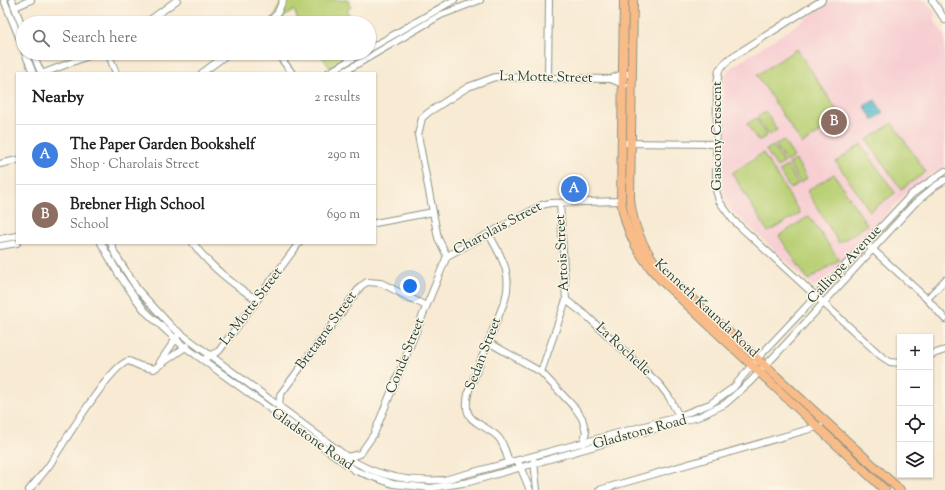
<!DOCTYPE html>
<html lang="en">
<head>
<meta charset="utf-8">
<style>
	body { margin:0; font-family:"Sorts Mill Goudy",serif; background:#f6f6f6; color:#202124 }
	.controls { position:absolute; right:12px; bottom:12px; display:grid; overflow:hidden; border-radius:0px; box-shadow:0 1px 3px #0004 }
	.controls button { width:36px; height:36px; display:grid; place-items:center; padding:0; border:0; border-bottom:1px solid #e0e0e0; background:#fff; color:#202124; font:20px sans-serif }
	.you { position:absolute; left:410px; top:286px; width:14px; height:14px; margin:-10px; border:3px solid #fff; border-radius:50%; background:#1a73e8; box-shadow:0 0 0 6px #1a73e833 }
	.badge { display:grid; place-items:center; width:26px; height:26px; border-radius:50%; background:#1f6fb2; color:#fff; font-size:13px; font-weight:700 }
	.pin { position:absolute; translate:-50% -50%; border:2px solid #fff; box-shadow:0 1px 4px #0006 }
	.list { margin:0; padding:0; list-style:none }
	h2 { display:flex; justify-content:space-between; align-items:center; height:52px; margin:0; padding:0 16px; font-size:17px }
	h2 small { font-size:13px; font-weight:400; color:#757577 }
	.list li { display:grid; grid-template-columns:26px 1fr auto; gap:12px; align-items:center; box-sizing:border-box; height:60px; padding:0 16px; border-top:1px solid #e0e0e0 }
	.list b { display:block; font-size:15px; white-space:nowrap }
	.list p { margin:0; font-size:13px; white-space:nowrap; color:#757577 }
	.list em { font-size:13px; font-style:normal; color:#757577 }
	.icon { flex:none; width:22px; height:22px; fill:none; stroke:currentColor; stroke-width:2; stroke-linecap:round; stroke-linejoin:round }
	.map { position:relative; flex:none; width:945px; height:490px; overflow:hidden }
	.search { position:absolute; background:#fff; box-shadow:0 1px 3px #0004; left:16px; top:16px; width:360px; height:44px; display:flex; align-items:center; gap:10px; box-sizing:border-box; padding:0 14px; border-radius:22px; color:#757577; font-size:15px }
	.panel { position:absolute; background:#fff; box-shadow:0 1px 3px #0004; left:16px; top:72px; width:360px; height:172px; border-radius:0px }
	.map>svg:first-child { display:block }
	.built { fill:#f7cfd3 }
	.green { fill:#b9d074; stroke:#6c8654 }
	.water { fill:url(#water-rules); stroke:#3a7e83 }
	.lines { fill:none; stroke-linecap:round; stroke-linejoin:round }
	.minor-casing { stroke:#8c9484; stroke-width:8 }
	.major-casing { stroke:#8c9484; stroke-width:10 }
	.minor { stroke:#fff; stroke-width:6 }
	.major { stroke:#f9bc89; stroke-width:8 }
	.labels { text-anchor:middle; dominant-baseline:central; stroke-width:3; stroke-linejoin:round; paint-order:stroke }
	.street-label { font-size:14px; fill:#1f3d34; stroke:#fcf5e5 }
</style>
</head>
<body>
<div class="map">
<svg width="945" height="490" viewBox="0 0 945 490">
	<defs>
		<pattern id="water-rules" width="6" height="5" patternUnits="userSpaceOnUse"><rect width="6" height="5" fill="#55bed2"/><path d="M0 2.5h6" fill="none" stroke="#469cab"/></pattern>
	</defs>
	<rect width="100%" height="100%" fill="#fcf5e5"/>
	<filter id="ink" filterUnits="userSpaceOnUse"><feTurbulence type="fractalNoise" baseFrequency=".025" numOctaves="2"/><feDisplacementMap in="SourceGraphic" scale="8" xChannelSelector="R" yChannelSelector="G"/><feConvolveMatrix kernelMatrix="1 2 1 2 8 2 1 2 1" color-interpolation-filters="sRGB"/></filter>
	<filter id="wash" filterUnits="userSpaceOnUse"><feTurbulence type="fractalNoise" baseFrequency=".012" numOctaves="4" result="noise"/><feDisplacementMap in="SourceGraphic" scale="16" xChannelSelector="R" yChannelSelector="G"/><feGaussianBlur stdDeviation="0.9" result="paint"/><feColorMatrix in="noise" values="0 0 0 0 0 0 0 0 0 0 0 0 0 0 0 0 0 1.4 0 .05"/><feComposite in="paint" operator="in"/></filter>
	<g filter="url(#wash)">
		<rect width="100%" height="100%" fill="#f8ead3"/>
		<!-- built -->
		<polygon class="built" points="834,0 925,0 933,10 935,14 934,19 945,37 945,167 930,175 908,191 819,286 813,286 727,206 722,194 724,77 729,69"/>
		<!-- green -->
		<g class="green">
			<polygon points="283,0 348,0 351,7 347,11 352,20 348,23 299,23 294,10 276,23 270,23"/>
			<polygon points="797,49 842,118 802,144 757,75"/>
			<polygon points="319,53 346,53 349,58 331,69"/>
			<polygon points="766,112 777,130 769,135 757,117"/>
			<polygon points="756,118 767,136 758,141 747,124"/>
			<polygon points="892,123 926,172 901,189 867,140"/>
			<polygon points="783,140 794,157 786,162 775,145"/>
			<polygon points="861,144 895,193 870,211 836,162"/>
			<polygon points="773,146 784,163 777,167 766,150"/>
			<polygon points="763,153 800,213 768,232 732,173"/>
			<polygon points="796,160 807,178 800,183 789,164"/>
			<polygon points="787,166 798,184 790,189 779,171"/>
			<polygon points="834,174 867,225 839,243 807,191"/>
			<polygon points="809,216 839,260 808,280 779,236"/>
		</g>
		<!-- water -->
		<polygon class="water" points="875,100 883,113 873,120 864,106"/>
	</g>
	<g filter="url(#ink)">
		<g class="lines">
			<defs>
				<g id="minor">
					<polyline points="4,0 23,47"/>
					<polyline points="12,0 23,29"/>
					<polyline points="822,0 729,59 719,70 717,85 716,190 719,201 733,220 881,356 890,362 900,363"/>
					<polyline points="932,0 945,20"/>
					<polyline points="15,7 31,0"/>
					<polyline points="146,23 177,0"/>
					<polyline points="267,23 277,14 283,0"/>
					<polyline points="369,49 454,0"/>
					<polyline points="25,53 33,73"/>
					<polyline points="33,53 41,73"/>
					<polyline points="108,53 116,73"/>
					<polyline points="277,53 292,73"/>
					<polyline points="44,73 96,53"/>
					<polyline points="202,73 229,53"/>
					<polyline points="328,73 362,53"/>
					<polyline points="342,73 441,15 480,0"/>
					<polyline points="548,77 549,0"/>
					<polyline points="611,79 622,74 632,74"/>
					<polyline points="622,143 716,144"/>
					<polyline points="0,164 17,160"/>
					<polyline points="375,223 433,212"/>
					<path d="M489 234C501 257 513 273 505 300L469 390C460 424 479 420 497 436 504 442 506 454 509 462"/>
					<polyline points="0,239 17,236"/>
					<polyline points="101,243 118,273 136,299 146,312 181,344 356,471 393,484 431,488 469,482 665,426 698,417 725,404 750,382 784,346 914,204 934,187 945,180"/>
					<path d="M111 243 115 254 138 290 172 327 350 459C378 477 411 482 444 480L674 418 710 404 733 388 758 358 912 194 945 171"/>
					<path d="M193 243C210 267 233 284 257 300"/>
					<polyline points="0,246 17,243"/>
					<polyline points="870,247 927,299 945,319"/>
					<polyline points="447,256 438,238 418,135 422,118 429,112 468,87 495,77 611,79 625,85"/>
					<polyline points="447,256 542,205 550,203 621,201"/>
					<polyline points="927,299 945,280"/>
					<polyline points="566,300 587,316 660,385 669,397 680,418"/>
					<polyline points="488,342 541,372 575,408 582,418 586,432 583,444"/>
					<polyline points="930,355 945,350"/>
					<polyline points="207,357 219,351 299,243"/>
					<polyline points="160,362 177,337"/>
					<polyline points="541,372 566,300 560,203"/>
					<polyline points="279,408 280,395 361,286 367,282 381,283 426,306"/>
					<polyline points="347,457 360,454 374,434 447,256"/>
					<polyline points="534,461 537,490"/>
					<polyline points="519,464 530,490"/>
					<path d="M29 490C36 481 44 473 50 464 62 446 111 363 129 361L140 366 154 369 187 346"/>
					<polyline points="599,490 820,426"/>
				</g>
				<g id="major">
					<path d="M624 0 621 201C626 233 639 256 660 279L885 490"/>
					<path d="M633 0 630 199C633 229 645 254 666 275L900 490"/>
				</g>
			</defs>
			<!-- minor casing -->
			<use href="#minor" class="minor-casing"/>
			<!-- major casing -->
			<use href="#major" class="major-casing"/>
			<!-- minor -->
			<use href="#minor" class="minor"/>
			<!-- major -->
			<use href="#major" class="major"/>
		</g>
	</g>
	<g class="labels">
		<!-- street labels -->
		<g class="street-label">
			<text transform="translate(546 78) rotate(1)">La Motte Street</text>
			<text transform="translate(718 136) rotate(-90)">Gascony Crescent</text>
			<text transform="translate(498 229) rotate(-28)">Charolais Street</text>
			<text transform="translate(563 253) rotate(-93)">Artois Street</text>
			<text transform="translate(845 265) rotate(-47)">Calliope Avenue</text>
			<text transform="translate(252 307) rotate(-53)">La Motte Street</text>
			<text transform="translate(706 309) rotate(43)">Kenneth Kaunda Road</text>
			<text transform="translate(327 331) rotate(-54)">Bretagne Street</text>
			<text transform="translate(623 350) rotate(43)">La Rochelle</text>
			<text transform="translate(484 354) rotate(-69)">Sedan Street</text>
			<text transform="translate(406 356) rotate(-68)">Conde Street</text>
			<text transform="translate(640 433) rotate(-15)">Gladstone Road</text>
			<text transform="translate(312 440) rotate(35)">Gladstone Road</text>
		</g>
	</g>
</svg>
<div class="controls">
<button>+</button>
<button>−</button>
<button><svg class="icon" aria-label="locate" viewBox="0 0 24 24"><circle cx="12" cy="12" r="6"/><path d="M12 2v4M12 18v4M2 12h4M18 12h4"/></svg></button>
<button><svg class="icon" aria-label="layers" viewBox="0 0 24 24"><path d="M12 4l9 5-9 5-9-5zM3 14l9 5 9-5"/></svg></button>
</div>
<div class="you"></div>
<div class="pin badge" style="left:574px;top:189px;background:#3f7fe0">A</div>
<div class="pin badge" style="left:834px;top:122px;background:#8d6e63">B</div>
<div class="search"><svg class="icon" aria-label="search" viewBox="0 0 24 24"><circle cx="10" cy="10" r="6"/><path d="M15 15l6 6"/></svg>Search here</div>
<section class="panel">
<h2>Nearby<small>2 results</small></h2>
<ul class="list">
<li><span class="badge" style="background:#3f7fe0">A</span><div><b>The Paper Garden Bookshelf</b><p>Shop · Charolais Street</p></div><em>290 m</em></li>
<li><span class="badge" style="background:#8d6e63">B</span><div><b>Brebner High School</b><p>School</p></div><em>690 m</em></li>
</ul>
</section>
</div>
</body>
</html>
